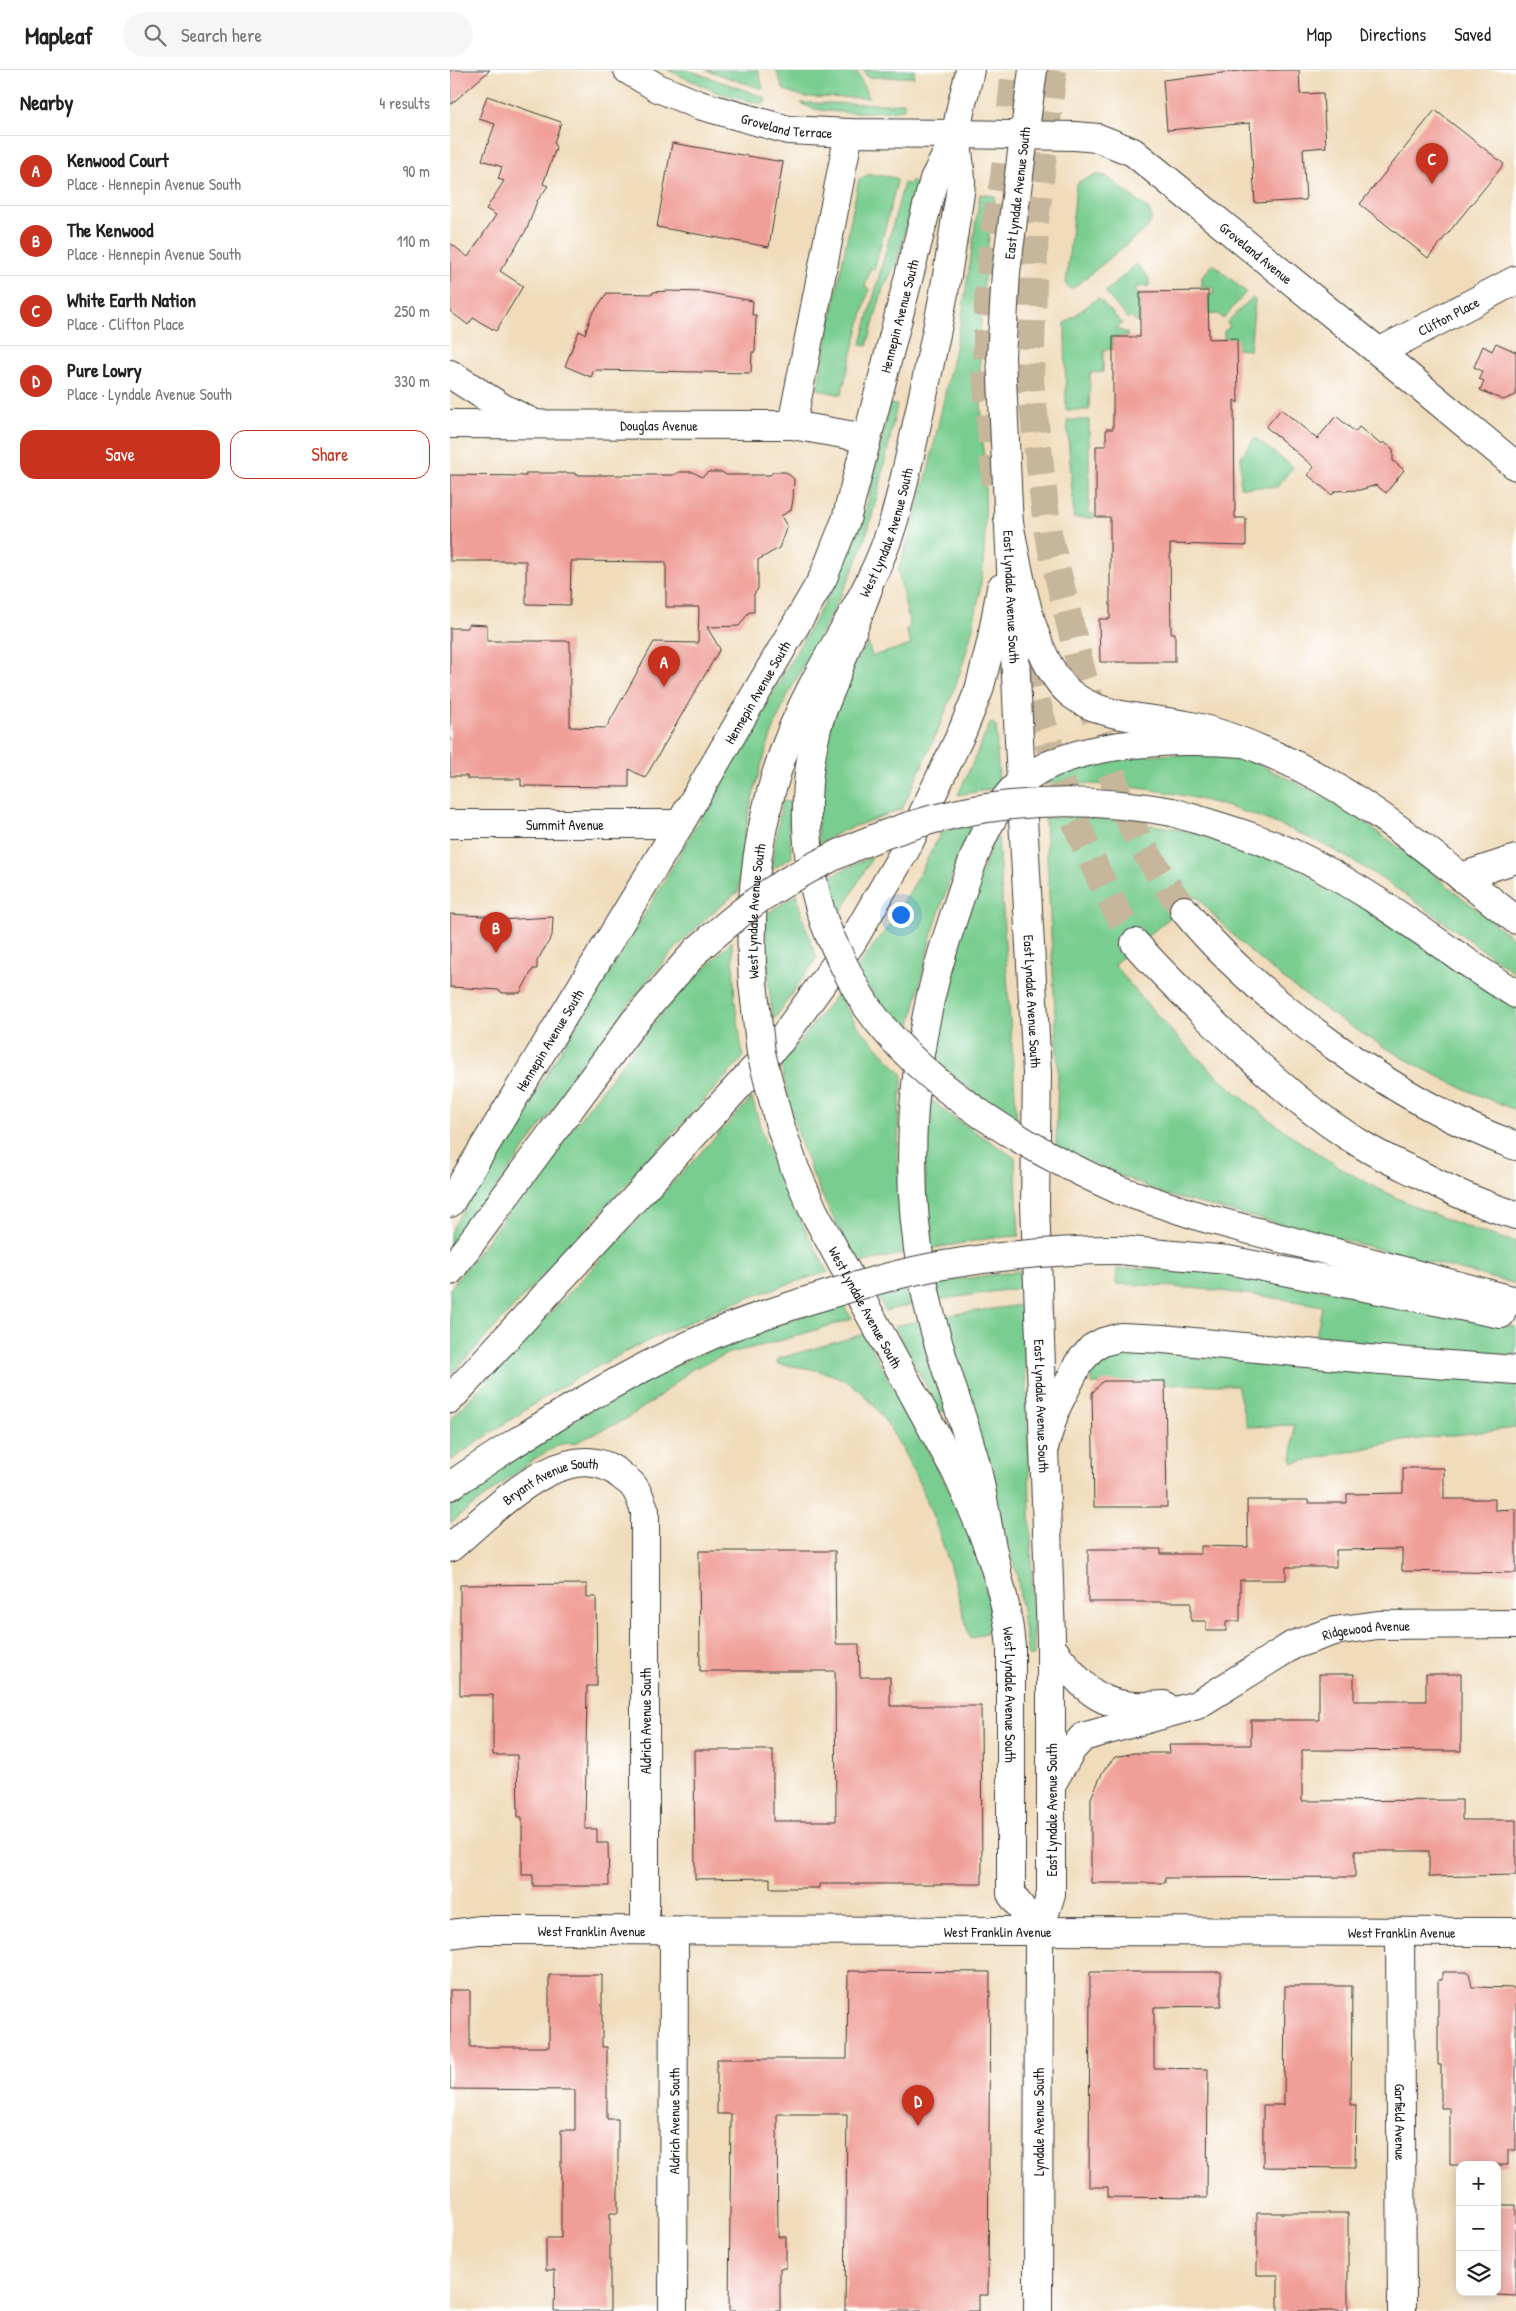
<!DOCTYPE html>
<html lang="en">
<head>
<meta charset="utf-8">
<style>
	body { margin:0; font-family:"Patrick Hand",sans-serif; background:#f6f6f6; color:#222 }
	.controls { position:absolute; right:15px; bottom:15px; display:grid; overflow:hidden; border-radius:10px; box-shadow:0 2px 12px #0003 }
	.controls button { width:45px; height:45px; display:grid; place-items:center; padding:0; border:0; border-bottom:1px solid #e0e0e0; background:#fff; color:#222; font:25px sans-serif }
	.you { position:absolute; left:450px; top:844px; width:18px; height:18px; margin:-12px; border:4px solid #fff; border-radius:50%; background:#1a73e8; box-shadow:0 0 0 8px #1a73e833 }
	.badge { display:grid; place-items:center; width:32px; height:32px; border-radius:50%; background:#c8321e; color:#fff; font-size:16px; font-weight:700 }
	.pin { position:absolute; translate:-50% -41px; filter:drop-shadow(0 1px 2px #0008) }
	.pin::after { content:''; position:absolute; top:26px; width:18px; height:15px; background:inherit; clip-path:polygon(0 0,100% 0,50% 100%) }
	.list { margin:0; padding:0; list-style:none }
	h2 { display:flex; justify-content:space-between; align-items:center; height:65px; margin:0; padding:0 20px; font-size:21px }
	h2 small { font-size:16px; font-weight:400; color:#767676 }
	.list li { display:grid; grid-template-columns:32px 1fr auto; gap:15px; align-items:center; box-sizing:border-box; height:70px; padding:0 20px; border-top:1px solid #e0e0e0 }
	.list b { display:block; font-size:19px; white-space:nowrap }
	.list p { margin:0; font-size:16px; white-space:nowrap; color:#767676 }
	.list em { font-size:16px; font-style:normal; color:#767676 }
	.actions { display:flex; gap:10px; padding:15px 20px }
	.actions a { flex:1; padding:11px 0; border:1px solid #c8321e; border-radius:15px; text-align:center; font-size:18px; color:#c8321e }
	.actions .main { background:#c8321e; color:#fff }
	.icon { flex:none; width:28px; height:28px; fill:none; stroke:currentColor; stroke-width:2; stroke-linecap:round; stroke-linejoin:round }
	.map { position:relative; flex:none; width:1066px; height:2241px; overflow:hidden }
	header { display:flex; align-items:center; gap:30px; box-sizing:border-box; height:70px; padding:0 25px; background:#fff; border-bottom:1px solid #e0e0e0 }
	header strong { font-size:24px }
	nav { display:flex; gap:28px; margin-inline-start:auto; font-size:18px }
	.search { width:350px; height:45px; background:#f6f6f6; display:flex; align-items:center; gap:12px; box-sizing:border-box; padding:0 18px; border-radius:28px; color:#767676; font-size:19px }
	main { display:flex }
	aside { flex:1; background:#fff }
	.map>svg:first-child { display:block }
	.green { fill:#79cd90; stroke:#4a7456 }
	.building { fill:#f09f98 }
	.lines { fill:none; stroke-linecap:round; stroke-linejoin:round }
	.motorway-tunnel { stroke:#c6b69b; stroke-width:28; stroke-dasharray:28 14; stroke-linecap:butt }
	.minor-casing { stroke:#3c3934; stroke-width:30 }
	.tertiary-casing { stroke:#3c3934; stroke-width:30 }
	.secondary-casing { stroke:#3c3934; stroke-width:30 }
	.primary-casing { stroke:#3c3934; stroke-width:30 }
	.motorway-casing { stroke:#3c3934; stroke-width:30 }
	.minor { stroke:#fff; stroke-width:28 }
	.tertiary { stroke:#fff; stroke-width:28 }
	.secondary { stroke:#fff; stroke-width:28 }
	.primary { stroke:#fff; stroke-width:28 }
	.motorway { stroke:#fff; stroke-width:28 }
	.primary-bridge-casing { stroke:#3c3934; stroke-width:30; stroke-linecap:butt }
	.motorway-bridge-casing { stroke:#3c3934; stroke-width:30; stroke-linecap:butt }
	.primary-bridge { stroke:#fff; stroke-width:28 }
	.motorway-bridge { stroke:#fff; stroke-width:28 }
	.labels { text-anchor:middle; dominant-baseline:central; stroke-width:5; stroke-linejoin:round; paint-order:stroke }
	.street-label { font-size:14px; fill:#1c1c1c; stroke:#fff }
</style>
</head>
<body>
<header>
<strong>Mapleaf</strong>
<div class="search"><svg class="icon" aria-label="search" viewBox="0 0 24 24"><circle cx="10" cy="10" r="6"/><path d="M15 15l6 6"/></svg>Search here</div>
<nav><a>Map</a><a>Directions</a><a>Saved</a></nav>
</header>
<main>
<aside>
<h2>Nearby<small>4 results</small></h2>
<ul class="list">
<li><span class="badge">A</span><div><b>Kenwood Court</b><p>Place · Hennepin Avenue South</p></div><em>90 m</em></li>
<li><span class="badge">B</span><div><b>The Kenwood</b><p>Place · Hennepin Avenue South</p></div><em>110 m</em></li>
<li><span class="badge">C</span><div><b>White Earth Nation</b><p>Place · Clifton Place</p></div><em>250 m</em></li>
<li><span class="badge">D</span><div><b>Pure Lowry</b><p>Place · Lyndale Avenue South</p></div><em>330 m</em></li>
</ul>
<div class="actions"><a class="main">Save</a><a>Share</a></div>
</aside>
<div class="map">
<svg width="1066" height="2241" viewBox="0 0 1066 2241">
	<rect width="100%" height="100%" fill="#fff"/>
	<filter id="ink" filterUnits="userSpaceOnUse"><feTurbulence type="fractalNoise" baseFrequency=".02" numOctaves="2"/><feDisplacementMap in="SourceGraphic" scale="10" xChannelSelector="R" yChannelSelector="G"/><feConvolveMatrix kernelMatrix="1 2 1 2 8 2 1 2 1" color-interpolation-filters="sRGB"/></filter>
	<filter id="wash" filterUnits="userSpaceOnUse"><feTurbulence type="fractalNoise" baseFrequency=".0096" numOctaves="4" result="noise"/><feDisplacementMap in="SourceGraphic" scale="20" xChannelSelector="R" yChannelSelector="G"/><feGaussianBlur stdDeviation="1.12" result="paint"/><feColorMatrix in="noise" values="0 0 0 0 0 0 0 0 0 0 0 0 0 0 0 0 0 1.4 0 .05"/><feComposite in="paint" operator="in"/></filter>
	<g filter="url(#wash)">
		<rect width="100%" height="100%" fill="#f0dcbb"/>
		<!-- green -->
		<g class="green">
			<polygon points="218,0 238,0 314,27 316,32 312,34 266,22"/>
			<polygon points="256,0 308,0 313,17 312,19"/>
			<polygon points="326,0 406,0 419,28 355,27 334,20"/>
			<polygon points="414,0 464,0 464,7 417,7"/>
			<path d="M454 32V39C432 43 367 46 351 33L444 34Z"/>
			<polygon points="420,104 446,108 447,112 424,200 420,198 415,217 419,219 391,325 367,319 409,109"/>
			<polygon points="647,105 656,106 699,140 702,149 698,157 622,219 619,218 616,215 626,116 630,111"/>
			<polygon points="462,110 467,117 446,195 433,218 417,276 411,274 454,113 458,114"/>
			<path d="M530 124 545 126C536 183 529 241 530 299 531 368 540 435 532 504 522 592 489 659 452 739L392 761 368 774V689L402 597 418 573 422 586 461 575 456 559 460 557 448 500 462 459 479 397 512 246Z"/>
			<polygon points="687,194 699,208 699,216 686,217 686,224 690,224 690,252 686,252 681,246 678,249 655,222"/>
			<polygon points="763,194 796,222 773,249 769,244 759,244 758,225 763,225 764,218 752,218 752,207"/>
			<polygon points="648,228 672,253 667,259 677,263 677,267 663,267 663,279 653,280 653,302 640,303 639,340 616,340 615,253"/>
			<polygon points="802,228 805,230 800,280 787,279 774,269 774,261 780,257 777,252"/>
			<path d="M440 334 447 335C436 386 427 438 409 486 390 533 363 576 340 621 314 673 289 763 289 821 215 878 168 947 115 1022 77 1076 38 1129 0 1183V1162L199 837 383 518 402 478 417 435Z"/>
			<polygon points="617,350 639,350 639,443 644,444 644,448 624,448"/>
			<polygon points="805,368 843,397 827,417 790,417 791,386"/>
			<polygon points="543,653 546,656 549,718 508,725 540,654"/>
			<path d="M784 683C832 705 879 728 922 758 969 791 1013 829 1058 864L1066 870V903C1020 872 976 837 929 807 830 742 713 709 594 714V707L661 686Z"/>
			<polygon points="332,731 341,732 339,754 342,787 321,800"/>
			<path d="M618 747C698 750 774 764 847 798 880 813 911 834 942 854 983 881 1025 908 1066 935V1040C970 1005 860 938 786 868 772 855 759 840 746 826L664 894C768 1027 902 1128 1066 1172V1214L716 1125 606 1078 608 1000 595 748Z"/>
			<polygon points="522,755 501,807 480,870 458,968 437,947 406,899 441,853 466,811 491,762"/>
			<polygon points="544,768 548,768 567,1055 478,987 496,899"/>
			<polygon points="423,786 385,853 372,810"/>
			<polygon points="347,824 352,847 367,888 323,951 319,918 315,845"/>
			<polygon points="282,871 285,931 293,988 0,1306 0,1219 203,953 229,924"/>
			<path d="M387 924 407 955 453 1005C445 1068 447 1120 456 1183L409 1193C389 1159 369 1124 356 1087 345 1057 338 1026 331 995Z"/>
			<polygon points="471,1022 503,1047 565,1088 569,1166 541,1168 478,1179"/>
			<path d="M302 1028 314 1070 355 1159 378 1202C285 1228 194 1269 111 1317 73 1340 37 1366 0 1391V1350Z"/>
			<path d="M711 1198 770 1200 1066 1257V1289L865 1272 872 1236C804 1223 736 1216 666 1214L667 1199Z"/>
			<polygon points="570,1201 570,1218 486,1230 483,1213"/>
			<polygon points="460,1217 463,1234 436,1241 426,1225"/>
			<polygon points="392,1233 402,1249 319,1274 279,1283 242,1299 203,1331 174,1350 125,1373 111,1374 86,1388 0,1453 0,1427 153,1332 265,1276"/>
			<polygon points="571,1235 577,1323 584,1586 578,1586 567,1504 491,1246"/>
			<polygon points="469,1251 481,1301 497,1340 490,1342 444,1256"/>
			<path d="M414 1264 508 1436 529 1489 543 1551 537 1562 520 1569C503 1503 485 1439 452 1379 439 1356 425 1332 404 1316 383 1301 353 1297 327 1294V1289Z"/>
			<polygon points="676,1280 722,1282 1066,1312 1066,1358 952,1371 842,1393 844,1355 797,1357 787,1315 642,1314 639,1297 653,1284"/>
		</g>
		<g id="blocks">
			<!-- building -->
			<g class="building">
				<polygon points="0,0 40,0 0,35"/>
				<polygon points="797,0 849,0 850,24 873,23 876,77 853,79 856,130 805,133 800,53 717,60 713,10"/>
				<polygon points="37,26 111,52 104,73 106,78 93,114 98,116 87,131 77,159 50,201 73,216 46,261 23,248 18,255 0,241 0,173 18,187 46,145 36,139 54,111 48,109 52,97 32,90 45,54 29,49"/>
				<polygon points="985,40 1054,94 978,188 910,134"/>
				<polygon points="222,73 333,92 319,177 207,157"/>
				<polygon points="218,221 254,222 303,231 302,245 306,245 305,282 302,282 301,303 144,300 141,307 115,296 129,261 135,264 141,246 157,223 203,224 203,222"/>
				<polygon points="758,221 759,269 787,268 788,333 784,330 785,448 796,448 796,476 720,474 721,563 725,563 725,592 650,592 649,549 660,549 660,447 646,447 646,376 656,376 656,359 663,359 663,267 690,267 690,222"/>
				<polygon points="1046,273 1066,282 1066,325 1053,330 1030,320 1034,311 1029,309 1032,301 1024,297 1033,276 1042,281"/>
				<polygon points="831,339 867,369 886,346 905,362 909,357 929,373 935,373 943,379 943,391 954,400 936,423 926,415 910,420 885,421 882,425 858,405 864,397 816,357"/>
				<polygon points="229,402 243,402 252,407 258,402 272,402 276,405 320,405 323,402 336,402 344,409 343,430 341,440 331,446 337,456 329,478 308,490 308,519 304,524 304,542 299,542 289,556 257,557 270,579 195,708 179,699 179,717 71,716 71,709 17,709 17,706 0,706 0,558 18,558 18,554 37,555 37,571 120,571 120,657 156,658 204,572 248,573 249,537 216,537 216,492 121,491 120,535 76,534 76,491 0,491 0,405 76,406 76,403 125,403 125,405 223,405"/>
				<polygon points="0,844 49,847 50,850 103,847 102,866 87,891 87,899 83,899 70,923 52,923 50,920 0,917"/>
				<polygon points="653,1311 715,1311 717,1437 644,1437 642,1323"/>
				<polygon points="953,1398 994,1398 994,1429 1045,1429 1045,1440 1066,1439 1066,1503 952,1501 952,1479 886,1480 886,1497 836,1497 836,1510 790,1510 790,1551 776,1551 776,1561 756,1561 756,1551 741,1551 741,1532 638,1532 638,1479 711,1479 711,1484 751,1484 751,1476 798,1477 797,1430 858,1430 858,1433 897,1433 897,1424 953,1423"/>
				<polygon points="249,1481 385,1481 386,1574 409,1574 410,1607 440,1607 440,1636 531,1636 532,1814 369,1814 369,1818 320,1818 320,1808 245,1809 244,1680 323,1680 323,1751 386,1751 385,1601 250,1601"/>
				<polygon points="137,1514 137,1527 146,1527 147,1616 137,1616 135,1759 147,1759 147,1773 158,1773 159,1816 83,1816 83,1805 72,1805 72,1747 68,1747 67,1685 43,1685 43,1625 10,1625 10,1515"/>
				<polygon points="869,1604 904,1604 904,1631 976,1631 976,1604 1011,1604 1011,1681 852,1680 852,1731 1012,1730 1012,1750 1066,1750 1066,1805 979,1807 979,1781 905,1781 905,1807 715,1808 715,1813 641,1813 641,1728 653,1701 665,1687 684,1683 720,1683 719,1675 801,1675 801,1650 869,1650"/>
				<polygon points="398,1901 540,1902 538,2225 529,2225 529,2241 395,2241 397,2044 327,2044 328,2167 336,2167 336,2198 330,2198 330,2241 279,2241 281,2044 267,2044 267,1989 397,1989"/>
				<polygon points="640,1902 771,1902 771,1936 704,1937 704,1998 758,1999 757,2128 658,2127 658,2117 639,2117"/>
				<polygon points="992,1902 1019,1902 1022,1917 1066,1918 1066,2080 1058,2080 1058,2095 1000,2095 1000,2038 991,2038 991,1995 988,1995 988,1910 992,1910"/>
				<polygon points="99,1905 152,1905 152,1977 157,1977 157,2049 168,2049 168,2143 160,2143 160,2241 104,2241 105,2200 96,2200 96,2168 111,2168 111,2060 125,2060 125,2020 0,2019 0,1920 20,1920 20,1977 99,1977"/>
				<polygon points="835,1916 902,1916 901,2035 906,2035 905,2098 813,2097 813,2035 834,2035"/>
				<polygon points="1047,2135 1066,2135 1066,2226 1047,2225"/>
				<polygon points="807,2143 898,2143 898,2241 828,2241 828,2205 807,2205"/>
			</g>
		</g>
	</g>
	<g filter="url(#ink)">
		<use href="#blocks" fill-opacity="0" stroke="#3c3934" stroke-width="1"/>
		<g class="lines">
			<!-- motorway-tunnel -->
			<g class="motorway-tunnel">
				<polyline points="603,0 585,152 580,311 598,464 632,603 669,727 689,771 717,816 734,840"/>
				<polyline points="546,414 536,305 538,235 543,167 554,108 565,0"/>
				<path d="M572 549C577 577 580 605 587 632 609 716 640 798 685 873"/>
			</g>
			<defs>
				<g id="minor">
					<path id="s1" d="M178 0 208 18 249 35 338 60 399 63 507 64"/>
					<path id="s2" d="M929 282 1066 210"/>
					<polyline points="0,304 53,338 85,354"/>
					<polyline points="342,355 399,63"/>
					<path id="s3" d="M0 754H230"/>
					<polyline points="1011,807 1066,789"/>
					<path id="s4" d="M0 1478C41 1444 118 1358 173 1407 176 1410 182 1413 184 1417 189 1423 192 1434 195 1441V1860"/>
					<path d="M601 1577C638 1624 651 1641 714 1635"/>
					<path id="s5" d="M601 1715 622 1679 633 1667 747 1635 843 1575 884 1561 928 1555 1066 1554"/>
					<path id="s6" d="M950 1862 952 2241"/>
					<path id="s7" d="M223 2241 224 1861"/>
				</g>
				<g id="tertiary">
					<path id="s8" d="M507 64 625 66 648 68 683 82 929 282 1066 396"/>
					<path id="s9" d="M0 354 342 355 416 368"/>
				</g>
				<g id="secondary">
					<path id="s10" d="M0 1864 29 1860 1066 1862"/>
				</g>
				<g id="primary">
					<path id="s11" d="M583 0 556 202 551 287 571 712 587 1003 585 1134 601 1567V1824L589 1862 588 2241"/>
					<path id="s12" d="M303 913C296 809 315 705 364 613 393 558 426 511 444 450 459 396 470 339 482 283 491 242 498 202 504 161 506 145 510 129 511 113 511 98 507 81 507 66 507 44 516 21 520 0"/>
					<path id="s13" d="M329 1052 345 1099 364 1142 505 1400C532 1458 556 1513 561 1577V1824L589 1862"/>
					<path id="s14" d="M0 1133 230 754 373 508 396 450 484 109 507 64"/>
					<polyline points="0,1329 331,970 402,872 456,779 512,662 529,620 541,573 551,518"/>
				</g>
				<g id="motorway">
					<path d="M558 448C568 497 581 591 621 624 654 650 702 647 741 656 765 661 789 670 812 680 908 719 985 787 1066 850"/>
					<path d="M722 742C771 757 823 771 868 796 938 833 999 883 1066 924"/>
					<path d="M734 840C776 892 826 934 880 973 938 1015 998 1051 1066 1076"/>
					<path d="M379 864C353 801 351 723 367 658 371 642 378 627 384 612 395 581 406 550 418 519"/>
					<path d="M685 873C714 906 746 936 778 967 821 1007 863 1046 914 1076 930 1086 948 1094 965 1102 997 1119 1031 1135 1066 1145"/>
					<polyline points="669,1120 751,1147 1066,1231"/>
					<polyline points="669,1180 778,1190 1051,1244"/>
					<polyline points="0,1201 184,952 247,880"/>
					<polyline points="594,1377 606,1338 628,1294 642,1278 653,1272 671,1267 713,1269 918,1289 1066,1300"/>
					<path d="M0 1416C88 1356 182 1297 281 1257 305 1247 330 1240 353 1232"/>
					<path d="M547 1500C538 1464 534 1427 525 1391 510 1338 490 1287 478 1234 449 1106 461 972 503 849 516 809 532 756 559 724 604 669 729 668 794 673"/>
				</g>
			</defs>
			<!-- minor casing -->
			<use href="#minor" class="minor-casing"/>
			<!-- tertiary casing -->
			<use href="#tertiary" class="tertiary-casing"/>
			<!-- secondary casing -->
			<use href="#secondary" class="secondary-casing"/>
			<!-- primary casing -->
			<use href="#primary" class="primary-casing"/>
			<!-- motorway casing -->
			<use href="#motorway" class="motorway-casing"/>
			<!-- minor -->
			<use href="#minor" class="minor"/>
			<!-- tertiary -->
			<use href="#tertiary" class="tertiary"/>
			<!-- secondary -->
			<use href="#secondary" class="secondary"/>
			<!-- primary -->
			<use href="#primary" class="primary"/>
			<!-- motorway -->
			<use href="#motorway" class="motorway"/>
			<defs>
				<polyline id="primary-bridge" points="303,913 311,983 329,1052"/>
				<g id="motorway-bridge">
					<path d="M379 864C391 889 402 915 418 938 474 1018 581 1081 669 1120"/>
					<path d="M247 880C268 862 289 843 312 827 439 744 572 715 722 742"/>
					<path d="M353 1232C400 1218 446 1203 494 1195 552 1185 610 1180 669 1180"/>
				</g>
			</defs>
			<!-- primary-bridge casing -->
			<use href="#primary-bridge" class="primary-bridge-casing"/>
			<!-- motorway-bridge casing -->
			<use href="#motorway-bridge" class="motorway-bridge-casing"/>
			<!-- primary-bridge -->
			<use href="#primary-bridge" class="primary-bridge"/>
			<!-- motorway-bridge -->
			<use href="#motorway-bridge" class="motorway-bridge"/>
		</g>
	</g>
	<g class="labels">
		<!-- street labels -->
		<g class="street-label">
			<text stroke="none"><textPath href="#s1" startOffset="170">Groveland Terrace</textPath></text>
			<text transform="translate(567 123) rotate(-83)">East Lyndale Avenue South</text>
			<text stroke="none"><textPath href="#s8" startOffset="338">Groveland Avenue</textPath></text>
			<text stroke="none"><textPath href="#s14" startOffset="1001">Hennepin Avenue South</textPath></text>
			<text stroke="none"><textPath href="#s2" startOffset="78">Clifton Place</textPath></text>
			<text stroke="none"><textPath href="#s9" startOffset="209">Douglas Avenue</textPath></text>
			<text stroke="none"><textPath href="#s12" startOffset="478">West Lyndale Avenue South</textPath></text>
			<text stroke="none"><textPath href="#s11" startOffset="529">East Lyndale Avenue South</textPath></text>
			<text stroke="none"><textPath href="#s14" startOffset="596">Hennepin Avenue South</textPath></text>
			<text stroke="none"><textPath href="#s3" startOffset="115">Summit Avenue</textPath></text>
			<text stroke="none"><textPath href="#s12" startOffset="72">West Lyndale Avenue South</textPath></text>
			<text stroke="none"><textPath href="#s11" startOffset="934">East Lyndale Avenue South</textPath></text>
			<text stroke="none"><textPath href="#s14" startOffset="191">Hennepin Avenue South</textPath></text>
			<text stroke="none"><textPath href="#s13" startOffset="205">West Lyndale Avenue South</textPath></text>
			<text stroke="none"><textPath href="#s11" startOffset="1339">East Lyndale Avenue South</textPath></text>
			<text stroke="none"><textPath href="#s4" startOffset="124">Bryant Avenue South</textPath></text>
			<text stroke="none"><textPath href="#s5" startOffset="365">Ridgewood Avenue</textPath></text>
			<text stroke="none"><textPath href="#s13" startOffset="625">West Lyndale Avenue South</textPath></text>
			<text transform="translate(195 1651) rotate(-90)">Aldrich Avenue South</text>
			<text transform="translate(601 1740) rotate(-90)">East Lyndale Avenue South</text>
			<text stroke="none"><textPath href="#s10" startOffset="142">West Franklin Avenue</textPath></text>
			<text stroke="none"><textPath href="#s10" startOffset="548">West Franklin Avenue</textPath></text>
			<text stroke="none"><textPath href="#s10" startOffset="952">West Franklin Avenue</textPath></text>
			<text stroke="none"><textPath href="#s7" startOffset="190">Aldrich Avenue South</textPath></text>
			<text transform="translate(588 2052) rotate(-90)">Lyndale Avenue South</text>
			<text stroke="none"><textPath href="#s6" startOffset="190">Garfield Avenue</textPath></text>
		</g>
	</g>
</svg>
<div class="controls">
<button>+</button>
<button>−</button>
<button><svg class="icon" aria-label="layers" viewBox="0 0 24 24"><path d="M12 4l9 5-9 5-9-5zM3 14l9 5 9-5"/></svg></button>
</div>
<div class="you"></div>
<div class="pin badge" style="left:214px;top:617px">A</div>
<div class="pin badge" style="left:46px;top:883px">B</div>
<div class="pin badge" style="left:982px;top:114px">C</div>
<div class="pin badge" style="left:468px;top:2056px">D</div>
</div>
</main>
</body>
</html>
